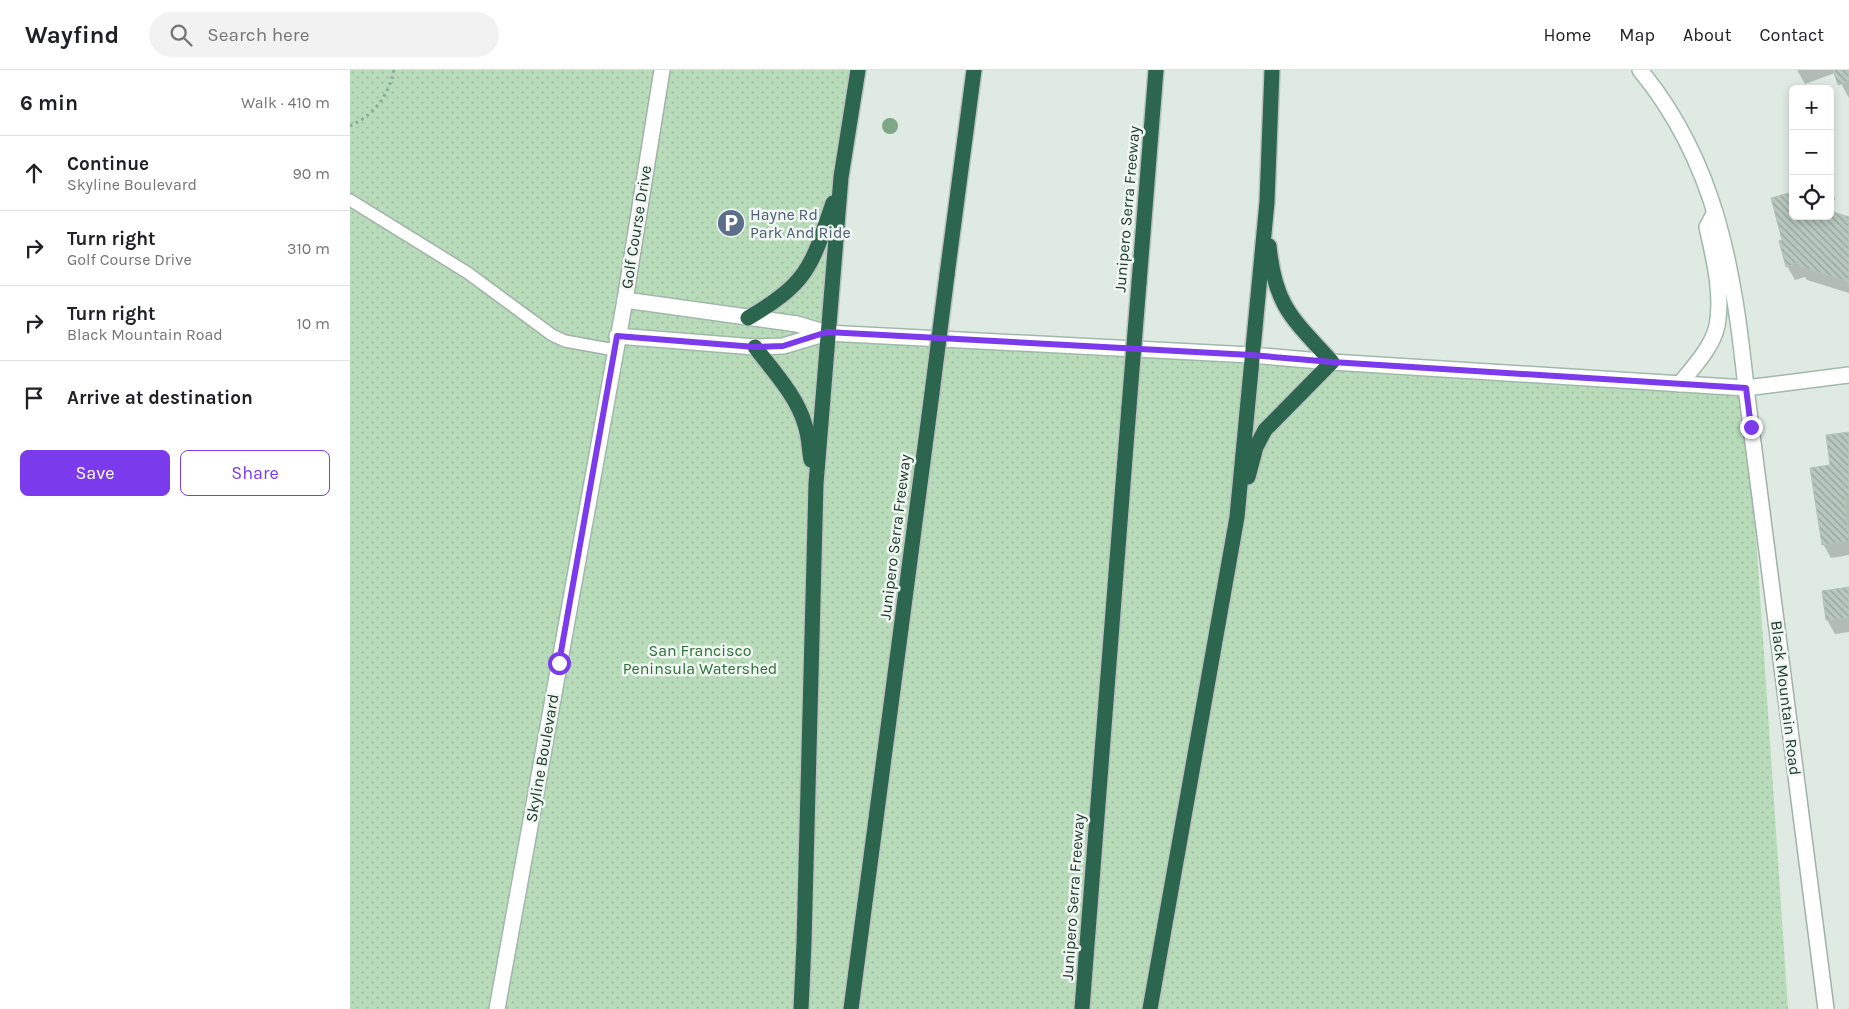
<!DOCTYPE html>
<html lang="en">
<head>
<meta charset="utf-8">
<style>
	body { margin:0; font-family:Karla,sans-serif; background:#f2f2f2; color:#202124 }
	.controls { position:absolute; right:15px; top:15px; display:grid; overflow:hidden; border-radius:8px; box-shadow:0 2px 8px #0003 }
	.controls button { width:45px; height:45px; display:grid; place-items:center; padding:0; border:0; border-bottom:1px solid #e0e0e0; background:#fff; color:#202124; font:25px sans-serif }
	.stop { position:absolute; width:15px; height:15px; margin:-11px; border:4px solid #7c3aed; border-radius:50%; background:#fff }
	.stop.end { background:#7c3aed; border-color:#fff; box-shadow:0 1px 5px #0008 }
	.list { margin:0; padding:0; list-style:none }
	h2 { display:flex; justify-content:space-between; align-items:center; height:65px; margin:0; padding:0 20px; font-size:21px }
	h2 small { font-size:16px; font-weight:400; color:#757577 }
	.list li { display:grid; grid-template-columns:32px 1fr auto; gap:15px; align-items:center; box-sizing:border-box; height:75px; padding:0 20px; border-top:1px solid #e0e0e0 }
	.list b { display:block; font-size:19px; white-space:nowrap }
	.list p { margin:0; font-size:16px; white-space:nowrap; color:#757577 }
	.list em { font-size:16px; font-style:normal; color:#757577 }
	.actions { display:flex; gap:10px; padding:15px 20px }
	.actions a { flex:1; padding:11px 0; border:1px solid #7c3aed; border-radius:8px; text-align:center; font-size:18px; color:#7c3aed }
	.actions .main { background:#7c3aed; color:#fff }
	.icon { flex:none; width:28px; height:28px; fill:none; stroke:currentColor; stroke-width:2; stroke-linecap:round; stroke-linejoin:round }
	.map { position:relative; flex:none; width:1499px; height:939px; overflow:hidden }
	header { display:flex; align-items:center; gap:30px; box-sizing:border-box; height:70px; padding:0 25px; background:#fff; border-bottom:1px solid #e0e0e0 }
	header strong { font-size:24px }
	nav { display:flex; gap:28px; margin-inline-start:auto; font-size:18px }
	.search { width:350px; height:45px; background:#f2f2f2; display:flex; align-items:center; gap:12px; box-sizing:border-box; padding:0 18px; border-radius:28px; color:#757577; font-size:19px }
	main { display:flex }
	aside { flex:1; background:#fff }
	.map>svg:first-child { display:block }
	.green { fill:url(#green-dots) }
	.shadow { fill:#0003 }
	.building { fill:url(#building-back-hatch); stroke:#b2c4b9 }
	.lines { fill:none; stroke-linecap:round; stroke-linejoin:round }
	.lane-casing { stroke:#a2b2a9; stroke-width:14 }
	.street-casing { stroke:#a2b2a9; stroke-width:18 }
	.secondary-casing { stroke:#a1b9ab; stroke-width:18 }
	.highway-casing { stroke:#bcc4c0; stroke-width:18 }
	.path { stroke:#80ad96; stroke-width:3; stroke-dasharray:2.5 4; stroke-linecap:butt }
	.lane { stroke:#fff; stroke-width:11 }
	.street { stroke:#fff; stroke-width:15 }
	.secondary { stroke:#fff; stroke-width:15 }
	.highway { stroke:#2d664e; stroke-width:15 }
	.highway-bridge-casing { stroke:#bcc4c0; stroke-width:18; stroke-linecap:butt }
	.highway-bridge { stroke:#2d664e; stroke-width:15 }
	.tree { fill:#7da785 }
	.route { stroke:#7c3aed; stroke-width:6 }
	.labels { text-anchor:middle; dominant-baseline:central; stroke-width:5; stroke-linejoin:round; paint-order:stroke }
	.street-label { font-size:16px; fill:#213a2e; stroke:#f0f7f2 }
	.service-label { font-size:16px; fill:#4e5e75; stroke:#f0f7f2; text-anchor:start }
	.park-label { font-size:16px; fill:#2c7038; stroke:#f0f7f2 }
</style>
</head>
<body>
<header>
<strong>Wayfind</strong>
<div class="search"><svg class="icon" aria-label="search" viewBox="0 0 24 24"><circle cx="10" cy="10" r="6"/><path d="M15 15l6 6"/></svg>Search here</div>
<nav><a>Home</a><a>Map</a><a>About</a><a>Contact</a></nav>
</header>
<main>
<aside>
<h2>6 min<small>Walk · 410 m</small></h2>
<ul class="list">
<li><svg class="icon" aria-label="ahead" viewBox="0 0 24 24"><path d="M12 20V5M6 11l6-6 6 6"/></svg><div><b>Continue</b><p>Skyline Boulevard</p></div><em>90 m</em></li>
<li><svg class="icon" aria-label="right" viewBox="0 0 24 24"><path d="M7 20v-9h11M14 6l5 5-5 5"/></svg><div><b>Turn right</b><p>Golf Course Drive</p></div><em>310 m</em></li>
<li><svg class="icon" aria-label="right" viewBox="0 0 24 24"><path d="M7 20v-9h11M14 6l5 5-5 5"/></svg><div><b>Turn right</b><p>Black Mountain Road</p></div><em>10 m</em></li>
<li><svg class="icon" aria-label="arrive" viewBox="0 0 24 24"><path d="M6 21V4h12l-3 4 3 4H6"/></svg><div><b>Arrive at destination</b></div></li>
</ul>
<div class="actions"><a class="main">Save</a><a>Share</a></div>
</aside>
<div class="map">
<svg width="1499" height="939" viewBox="0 0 1499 939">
	<defs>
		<pattern id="green-dots" width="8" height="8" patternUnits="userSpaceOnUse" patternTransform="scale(1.25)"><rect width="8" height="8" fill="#b8dbba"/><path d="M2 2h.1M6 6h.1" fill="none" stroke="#9ebda0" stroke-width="1.8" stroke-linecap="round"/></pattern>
		<pattern id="building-back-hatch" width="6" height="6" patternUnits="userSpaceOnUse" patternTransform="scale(1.25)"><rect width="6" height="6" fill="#b8c8be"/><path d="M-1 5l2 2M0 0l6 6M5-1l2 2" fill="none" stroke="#95a39b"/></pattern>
	</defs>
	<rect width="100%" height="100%" fill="#dfeae3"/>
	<!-- green -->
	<polygon class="green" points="0,0 507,0 477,262 1396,318 1438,939 0,939"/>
	<!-- shadow -->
	<g class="shadow">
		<polygon points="1447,0 1499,0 1499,28 1485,3 1455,14"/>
		<polygon points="1480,120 1485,128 1480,142"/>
		<polygon points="1443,146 1499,148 1499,223 1457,210 1455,207 1445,210 1437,196 1434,171"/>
		<polygon points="1499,363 1499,485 1481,488 1473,474 1482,397"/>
		<polygon points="1499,519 1499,562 1485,564 1477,550"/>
	</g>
	<!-- building -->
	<g class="building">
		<polygon points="1483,0 1499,0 1499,11 1488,15"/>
		<polygon points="1443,122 1443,146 1480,146 1480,141 1499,147 1499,215 1496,211 1448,196 1449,192 1436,197 1429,171 1432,170 1421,128"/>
		<polygon points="1499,362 1499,426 1495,427 1499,471 1472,475 1460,398 1480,395 1476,365"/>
		<polygon points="1499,517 1499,551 1499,548 1476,550 1472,521"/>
	</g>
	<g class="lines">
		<defs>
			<polyline id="lane" points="0,130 118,203 202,265 215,271 265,280"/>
			<g id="street">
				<polyline points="275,230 312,0"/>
				<polyline points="1396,318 1476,939"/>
			</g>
			<g id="secondary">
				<path d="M1290 0C1367 93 1384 202 1396 318"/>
				<polyline points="267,266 405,277 433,276 477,263"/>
				<path d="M1330 314C1343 297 1362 278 1367 256 1373 224 1364 188 1357 157L1365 142"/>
				<polyline points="147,939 275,230 447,254 477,263 901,285 982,292 1396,318 1499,305"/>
			</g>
			<g id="highway">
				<polyline points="597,205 624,0"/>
				<polyline points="789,213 806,0"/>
				<path d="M398 248C459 212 461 197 483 133"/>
				<path d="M405 277C423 301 447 326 455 355 459 366 459 379 461 390"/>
				<path d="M898 407 906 377 915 360 982 292C943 249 925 237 919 176"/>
				<polyline points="451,939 454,873 466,414 491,107 508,0"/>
				<polyline points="501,939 582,323"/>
				<polyline points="732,939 779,337"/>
				<polyline points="800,939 887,447 917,132 922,0"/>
			</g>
		</defs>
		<!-- lane casing -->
		<use href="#lane" class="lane-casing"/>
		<!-- street casing -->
		<use href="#street" class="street-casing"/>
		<!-- secondary casing -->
		<use href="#secondary" class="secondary-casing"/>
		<!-- highway casing -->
		<use href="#highway" class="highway-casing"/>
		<!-- path -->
		<path class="path" d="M0 56C24 45 39 25 44 0"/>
		<!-- lane -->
		<use href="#lane" class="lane"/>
		<!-- street -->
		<use href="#street" class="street"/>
		<!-- secondary -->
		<use href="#secondary" class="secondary"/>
		<!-- highway -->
		<use href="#highway" class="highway"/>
		<defs>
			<g id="highway-bridge">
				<polyline points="582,323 597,205"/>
				<polyline points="779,337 789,213"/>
			</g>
		</defs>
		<!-- highway-bridge casing -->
		<use href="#highway-bridge" class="highway-bridge-casing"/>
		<!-- highway-bridge -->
		<use href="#highway-bridge" class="highway-bridge"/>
	</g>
	<!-- trees -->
	<circle class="tree" cx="540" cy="56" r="8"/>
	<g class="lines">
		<!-- route -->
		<polyline class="route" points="209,593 267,266 405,277 433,276 477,262 901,285 982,292 1396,318 1401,357"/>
	</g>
	<!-- icons -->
	<defs>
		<symbol id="parking-disc" viewBox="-11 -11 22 22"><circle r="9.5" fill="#5c6f8a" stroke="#f0f7f2"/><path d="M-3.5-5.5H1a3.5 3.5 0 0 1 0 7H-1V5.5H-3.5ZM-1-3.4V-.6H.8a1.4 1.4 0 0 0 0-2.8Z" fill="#fff"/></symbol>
	</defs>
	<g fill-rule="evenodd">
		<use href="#parking-disc" x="365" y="137" width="32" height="32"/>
	</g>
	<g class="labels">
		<!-- street labels -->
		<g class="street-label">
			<text transform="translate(777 139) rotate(-85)">Junipero Serra Freeway</text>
			<text transform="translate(286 157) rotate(-81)">Golf Course Drive</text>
			<text transform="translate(545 467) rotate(-83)">Junipero Serra Freeway</text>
			<text transform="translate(1436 628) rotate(83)">Black Mountain Road</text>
			<text transform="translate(192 688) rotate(-80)">Skyline Boulevard</text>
			<text transform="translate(723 827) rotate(-86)">Junipero Serra Freeway</text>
		</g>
		<!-- service labels -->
		<g class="service-label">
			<text x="400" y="144">Hayne Rd<tspan x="400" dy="18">Park And Ride</tspan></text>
		</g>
		<!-- park labels -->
		<g class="park-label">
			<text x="350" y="580">San Francisco<tspan x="350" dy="18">Peninsula Watershed</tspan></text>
		</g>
	</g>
</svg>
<div class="controls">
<button>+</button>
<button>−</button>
<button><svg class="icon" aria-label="locate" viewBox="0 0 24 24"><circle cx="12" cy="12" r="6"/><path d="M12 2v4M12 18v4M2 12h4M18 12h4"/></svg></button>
</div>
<div class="stop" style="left:209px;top:593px"></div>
<div class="stop end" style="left:1401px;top:357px"></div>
</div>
</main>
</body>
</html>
